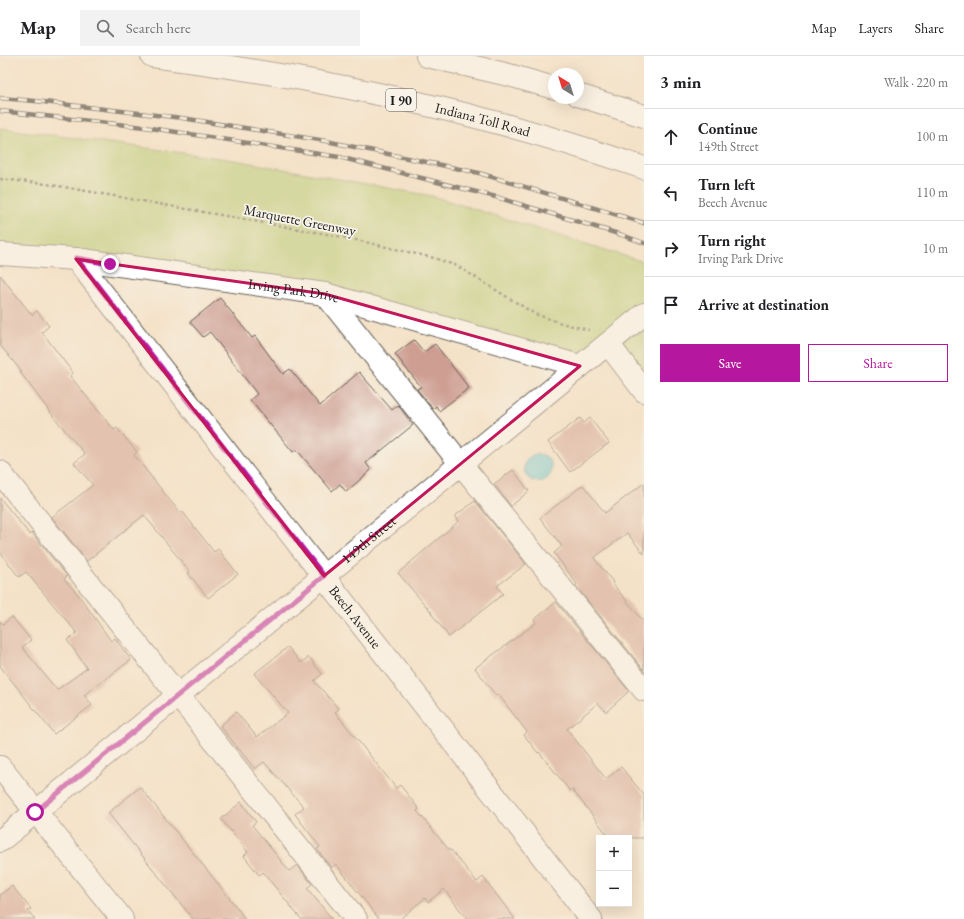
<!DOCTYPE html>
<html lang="en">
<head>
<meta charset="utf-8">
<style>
	body { margin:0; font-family:"EB Garamond",serif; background:#f2f2f2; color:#202124 }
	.controls { position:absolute; right:12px; bottom:12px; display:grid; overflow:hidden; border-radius:0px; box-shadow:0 4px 16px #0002 }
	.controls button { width:36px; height:36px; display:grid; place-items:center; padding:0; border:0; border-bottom:1px solid #e0e0e0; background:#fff; color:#202124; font:20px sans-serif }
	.compass { position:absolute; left:548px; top:12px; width:36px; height:36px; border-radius:50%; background:#fff; box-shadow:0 4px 16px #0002; rotate:322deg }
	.stop { position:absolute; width:12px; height:12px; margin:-9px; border:3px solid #b5179e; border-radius:50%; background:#fff }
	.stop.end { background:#b5179e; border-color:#fff; box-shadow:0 1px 4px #0008 }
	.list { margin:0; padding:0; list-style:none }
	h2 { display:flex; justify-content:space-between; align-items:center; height:52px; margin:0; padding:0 16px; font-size:17px }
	h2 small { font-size:13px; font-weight:400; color:#757577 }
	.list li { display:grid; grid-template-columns:26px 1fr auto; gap:12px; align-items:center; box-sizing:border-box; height:56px; padding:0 16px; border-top:1px solid #e0e0e0 }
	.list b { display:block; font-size:15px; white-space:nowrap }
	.list p { margin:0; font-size:13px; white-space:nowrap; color:#757577 }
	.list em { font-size:13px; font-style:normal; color:#757577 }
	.actions { display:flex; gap:8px; padding:12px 16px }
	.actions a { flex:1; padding:9px 0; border:1px solid #b5179e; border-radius:0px; text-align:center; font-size:14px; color:#b5179e }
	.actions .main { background:#b5179e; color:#fff }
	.icon { flex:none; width:22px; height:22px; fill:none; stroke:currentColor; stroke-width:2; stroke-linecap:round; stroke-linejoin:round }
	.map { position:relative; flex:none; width:644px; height:863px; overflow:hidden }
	header { display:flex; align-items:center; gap:24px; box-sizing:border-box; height:56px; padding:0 20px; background:#fff; border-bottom:1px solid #e0e0e0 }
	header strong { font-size:19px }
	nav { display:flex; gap:22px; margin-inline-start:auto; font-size:14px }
	.search { width:280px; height:36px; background:#f2f2f2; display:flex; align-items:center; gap:10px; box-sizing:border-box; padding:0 14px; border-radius:0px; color:#757577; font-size:15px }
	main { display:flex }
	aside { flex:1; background:#fff }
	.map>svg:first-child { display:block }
	.green { fill:#b2cd73; stroke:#677448 }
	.water { fill:#59c4d3; stroke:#3a7078 }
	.building { fill:#ce9e92 }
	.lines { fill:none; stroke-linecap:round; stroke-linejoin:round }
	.minor-casing { stroke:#686158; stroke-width:24 }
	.highway-casing { stroke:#686158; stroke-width:24 }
	.path { stroke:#686158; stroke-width:2.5; stroke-dasharray:3 3; stroke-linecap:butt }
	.minor { stroke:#fff; stroke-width:22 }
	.highway { stroke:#fff; stroke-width:22 }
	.rail-casing { stroke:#1c1c1c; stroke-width:4.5 }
	.rail { stroke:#f7f3e8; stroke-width:3; stroke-dasharray:9; stroke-linecap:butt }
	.route { stroke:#b5179e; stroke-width:5 }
	.marked { fill:none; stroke:#c2185b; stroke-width:3; stroke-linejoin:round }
	.labels { text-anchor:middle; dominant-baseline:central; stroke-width:3.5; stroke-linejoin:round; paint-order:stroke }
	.shield { fill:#f7f3e8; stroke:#5e5c59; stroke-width:1 }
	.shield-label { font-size:13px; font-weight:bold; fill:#1c1c1c }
	.street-label { font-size:14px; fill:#1c1c1c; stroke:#f7f3e8 }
</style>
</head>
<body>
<header>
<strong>Map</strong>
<div class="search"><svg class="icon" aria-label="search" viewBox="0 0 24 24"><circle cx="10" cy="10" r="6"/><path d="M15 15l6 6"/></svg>Search here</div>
<nav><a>Map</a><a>Layers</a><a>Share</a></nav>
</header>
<main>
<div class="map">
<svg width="644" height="863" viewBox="0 0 644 863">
	<rect width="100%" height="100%" fill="#f7f3e8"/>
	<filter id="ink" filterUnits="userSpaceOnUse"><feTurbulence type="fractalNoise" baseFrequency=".025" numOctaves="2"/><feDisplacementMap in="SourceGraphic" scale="8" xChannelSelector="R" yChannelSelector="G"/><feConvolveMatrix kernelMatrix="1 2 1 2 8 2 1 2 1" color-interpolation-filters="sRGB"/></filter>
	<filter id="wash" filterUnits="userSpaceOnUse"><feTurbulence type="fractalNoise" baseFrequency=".012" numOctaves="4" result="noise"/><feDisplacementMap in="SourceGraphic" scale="16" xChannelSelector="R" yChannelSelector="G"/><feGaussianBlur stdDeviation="0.9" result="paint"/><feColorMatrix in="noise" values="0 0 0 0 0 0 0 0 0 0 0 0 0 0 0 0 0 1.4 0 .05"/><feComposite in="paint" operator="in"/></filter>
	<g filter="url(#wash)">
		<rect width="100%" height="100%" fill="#f4e2c8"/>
		<!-- green -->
		<g class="green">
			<polygon points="0,72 234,104 432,140 644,206 644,258 580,310 325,238 0,198"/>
			<polygon points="644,266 644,335 612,293"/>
		</g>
		<!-- water -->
		<circle class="water" cx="538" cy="412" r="14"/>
		<g id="blocks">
			<!-- building -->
			<g class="building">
				<polygon points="0,219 32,259 37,255 49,270 42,276 73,317 70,320 114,374 117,372 137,396 134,399 180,457 182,455 214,496 218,493 238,518 208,542 188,517 190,516 144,459 87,505 52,461 93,429 74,407 85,398 53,360 20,316 22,316 0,289"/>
				<polygon points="220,242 252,282 255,280 283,318 290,313 320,350 359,316 392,354 398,349 413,369 366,407 371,414 346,436 340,428 332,435 296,393 293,396 250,344 257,338 210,276 203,281 190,266"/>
				<polygon points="414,284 424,296 435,288 469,332 439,355 436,350 433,353 417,333 421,331 395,298"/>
				<polygon points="580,362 584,367 590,362 609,387 570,416 548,386"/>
				<polygon points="513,414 529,435 511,450 494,428"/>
				<polygon points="644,427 644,498 627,477 594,502 613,526 612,527 644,566 644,614 576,530 577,528 554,497 562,490 540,462 583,429 605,457"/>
				<polygon points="0,442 30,479 32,477 67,520 64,523 80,541 111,585 115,582 131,604 84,639 92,649 54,678 0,610 0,565 3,568 12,561 31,584 22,591 57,634 87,612 67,584 77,577 26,516 19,521 0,496"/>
				<polygon points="475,445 526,508 497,530 503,538 449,581 431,557 432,557 398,517 459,465 455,460"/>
				<polygon points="556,546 629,635 606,656 598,647 567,673 606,723 621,711 644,739 644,782 610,782 572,733 570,735 539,696 538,697 524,679 527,676 498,638 496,640 475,612 536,567 534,564"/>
				<polygon points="288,591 301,607 309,601 322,618 314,625 339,653 335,656 396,732 400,729 419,753 417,755 450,795 451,794 477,826 483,821 515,863 467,863 444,833 428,846 425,842 400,863 379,863 336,808 331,812 317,793 320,791 295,758 304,751 264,706 255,713 220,670 236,656 257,681 288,657 254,618"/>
				<polygon points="140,731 235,849 245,863 193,863 108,757"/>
				<polygon points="241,746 256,766 252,769 289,815 297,809 312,828 307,832 332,863 301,863 263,816 259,819 244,800 248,796 221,763"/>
				<polygon points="12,830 31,853 28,855 35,863 0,863 0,839"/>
			</g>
		</g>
	</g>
	<g filter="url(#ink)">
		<use href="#blocks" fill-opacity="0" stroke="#686158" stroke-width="1"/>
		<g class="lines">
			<defs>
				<g id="minor">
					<path id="s1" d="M0 198 76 203 325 238 580 310"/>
					<path id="s2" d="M76 203 591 863"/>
					<polyline points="325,238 461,408 644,634"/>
					<polyline points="607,289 612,293 644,335"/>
					<polyline points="0,416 356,863"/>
					<polyline points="0,711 122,863"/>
					<path id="s3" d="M0 785 644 258"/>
				</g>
				<g id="highway">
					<path id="s4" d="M152 0C270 15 388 37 502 68 550 81 597 96 644 112"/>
					<polyline points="427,0 509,19 554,32"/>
					<polyline points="578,39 644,60"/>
				</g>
			</defs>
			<!-- minor casing -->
			<use href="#minor" class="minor-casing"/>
			<!-- highway casing -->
			<use href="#highway" class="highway-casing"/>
			<!-- path -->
			<polyline class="path" points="0,123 47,128 343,181 434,202 457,210 535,258 561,267 589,274"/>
			<!-- minor -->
			<use href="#minor" class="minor"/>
			<!-- highway -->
			<use href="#highway" class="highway"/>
			<defs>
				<g id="rail">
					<polyline points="0,42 35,45 182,62 326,85 479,117 644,167"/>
					<polyline points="0,55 144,71 339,101 496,141 622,179 644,187"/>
				</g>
			</defs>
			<!-- rail casing -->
			<use href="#rail" class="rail-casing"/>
			<!-- rail -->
			<use href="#rail" class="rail"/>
		</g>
	</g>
	<g class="lines" filter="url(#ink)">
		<!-- route -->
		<polyline class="route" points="35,756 324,520 76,202 110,208"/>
	</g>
	<!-- marked area -->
	<path d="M0 0H644V863H0ZM76 203 325 238 580 310 324 520Z" fill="#f4e2c8" fill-opacity=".55" fill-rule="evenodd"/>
	<path class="marked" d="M76 203 325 238 580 310 324 520Z"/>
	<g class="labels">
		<!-- shield labels -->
		<rect class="shield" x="386" y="33" width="30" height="22" rx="3"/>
		<g class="shield-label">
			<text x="401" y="44">I 90</text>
		</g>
		<!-- street labels -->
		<g class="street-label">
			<text stroke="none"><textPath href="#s4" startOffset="337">Indiana Toll Road</textPath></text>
			<text transform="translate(300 164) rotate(11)">Marquette Greenway</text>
			<text stroke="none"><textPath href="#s1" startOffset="296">Irving Park Drive</textPath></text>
			<text stroke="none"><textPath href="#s3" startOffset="476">149th Street</textPath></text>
			<text stroke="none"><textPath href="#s2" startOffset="454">Beech Avenue</textPath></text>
		</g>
	</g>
</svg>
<div class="controls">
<button>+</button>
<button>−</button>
</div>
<svg class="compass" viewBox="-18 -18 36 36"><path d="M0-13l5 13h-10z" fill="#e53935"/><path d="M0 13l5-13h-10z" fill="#757577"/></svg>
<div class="stop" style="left:35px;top:756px"></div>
<div class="stop end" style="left:110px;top:208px"></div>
</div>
<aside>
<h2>3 min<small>Walk · 220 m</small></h2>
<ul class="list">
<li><svg class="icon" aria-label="ahead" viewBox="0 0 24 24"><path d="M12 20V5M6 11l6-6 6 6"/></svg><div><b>Continue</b><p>149th Street</p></div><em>100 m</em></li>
<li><svg class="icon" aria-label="left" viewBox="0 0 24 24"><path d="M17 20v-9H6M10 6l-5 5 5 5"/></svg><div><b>Turn left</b><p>Beech Avenue</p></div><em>110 m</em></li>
<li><svg class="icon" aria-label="right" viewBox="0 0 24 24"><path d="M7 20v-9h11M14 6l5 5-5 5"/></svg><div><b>Turn right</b><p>Irving Park Drive</p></div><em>10 m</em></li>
<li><svg class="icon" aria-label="arrive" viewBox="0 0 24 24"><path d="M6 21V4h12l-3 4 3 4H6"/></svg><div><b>Arrive at destination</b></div></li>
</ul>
<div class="actions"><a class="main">Save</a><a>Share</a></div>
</aside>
</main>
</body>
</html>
